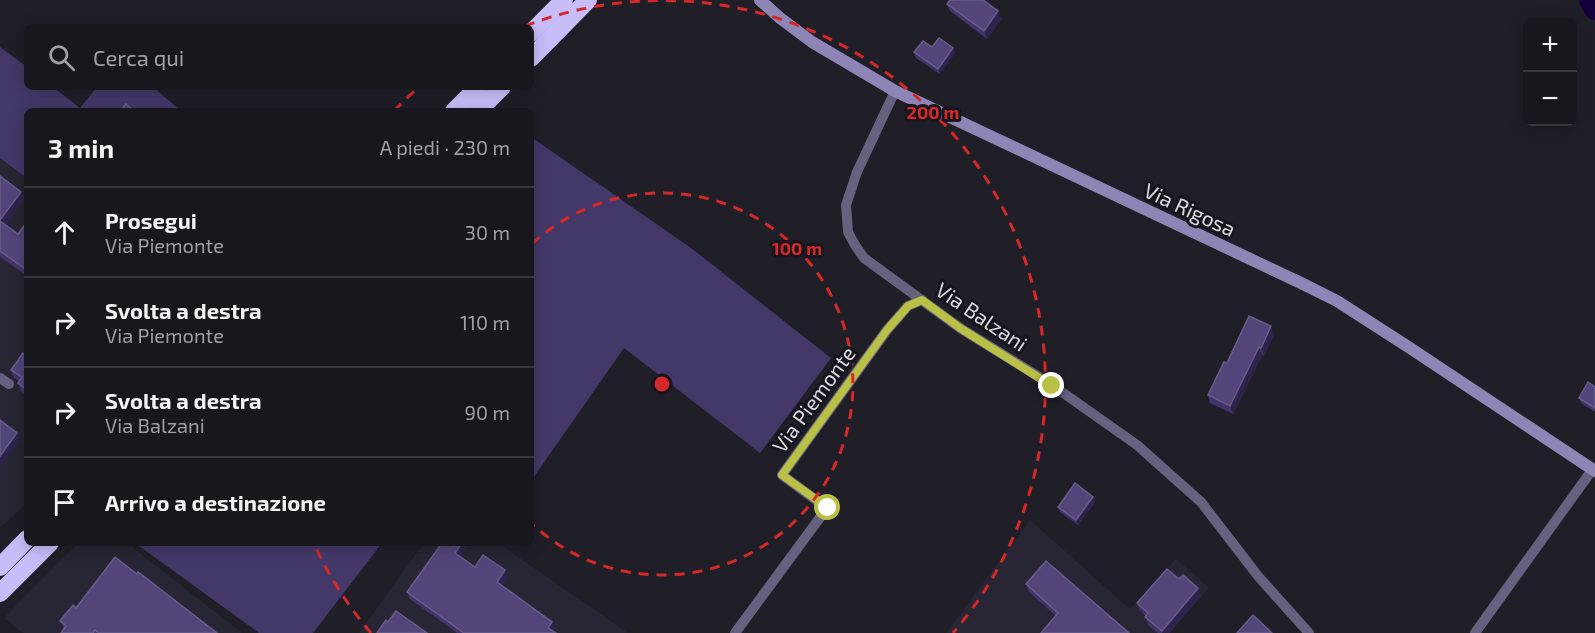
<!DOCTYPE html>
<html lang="it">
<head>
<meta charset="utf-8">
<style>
	body { margin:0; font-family:"Exo 2",sans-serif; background:#212027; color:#f1f3f6 }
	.controls { position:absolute; right:18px; top:18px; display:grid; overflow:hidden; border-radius:9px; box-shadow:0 3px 15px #0003 }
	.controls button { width:54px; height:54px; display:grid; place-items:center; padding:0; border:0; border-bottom:2px solid #36363c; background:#18171e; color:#f1f3f6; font:30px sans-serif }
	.stop { position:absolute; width:18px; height:18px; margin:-14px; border:4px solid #bac045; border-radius:50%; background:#fff }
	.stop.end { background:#bac045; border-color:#fff; box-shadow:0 2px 6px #0008 }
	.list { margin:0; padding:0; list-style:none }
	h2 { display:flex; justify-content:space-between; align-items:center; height:78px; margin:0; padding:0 24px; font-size:26px }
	h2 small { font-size:20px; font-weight:400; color:#9f9fa4 }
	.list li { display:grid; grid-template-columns:39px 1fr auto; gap:18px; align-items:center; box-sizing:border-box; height:90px; padding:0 24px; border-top:2px solid #36363c }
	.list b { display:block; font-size:22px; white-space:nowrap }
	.list p { margin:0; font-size:20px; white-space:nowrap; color:#9f9fa4 }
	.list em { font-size:20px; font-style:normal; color:#9f9fa4 }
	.icon { flex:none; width:33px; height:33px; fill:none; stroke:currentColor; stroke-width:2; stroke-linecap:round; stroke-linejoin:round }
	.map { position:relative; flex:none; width:1595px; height:633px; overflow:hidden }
	.search { position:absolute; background:#18171e; box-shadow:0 3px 15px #0003; left:24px; top:24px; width:510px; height:66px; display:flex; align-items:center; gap:15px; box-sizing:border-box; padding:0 21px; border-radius:9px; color:#9f9fa4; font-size:22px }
	.panel { position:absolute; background:#18171e; box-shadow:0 3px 15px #0003; left:24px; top:108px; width:510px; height:438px; border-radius:9px }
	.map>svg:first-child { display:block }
	.built { fill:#282534 }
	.green { fill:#433868 }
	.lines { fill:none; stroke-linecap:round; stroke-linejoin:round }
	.river { stroke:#140038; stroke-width:22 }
	.street { stroke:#65617f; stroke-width:10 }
	.secondary { stroke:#8d85b5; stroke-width:12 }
	.highway { stroke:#c7bdf9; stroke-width:18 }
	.wall { fill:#43336d }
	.shaded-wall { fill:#2e234c }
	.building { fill:#534579; stroke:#685c8a; stroke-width:1.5 }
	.route { stroke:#bac045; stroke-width:8 }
	.ring { fill:none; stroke:#d62828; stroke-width:3; stroke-dasharray:10 8 }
	.labels { text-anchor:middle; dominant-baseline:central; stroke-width:6; stroke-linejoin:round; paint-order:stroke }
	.street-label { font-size:21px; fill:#dcdbe1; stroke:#17161e }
	.centre { fill:#d62828; stroke:#17161e; stroke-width:3 }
	.ring-label { font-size:18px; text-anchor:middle; font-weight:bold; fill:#d62828; stroke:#17161e; stroke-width:6; stroke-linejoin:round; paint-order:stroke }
</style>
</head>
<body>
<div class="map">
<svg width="1595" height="633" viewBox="0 0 1595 633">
	<rect width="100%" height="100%" fill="#201f28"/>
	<!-- built -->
	<g class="built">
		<polygon points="0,158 27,178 27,503 0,528"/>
		<polygon points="1030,520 1130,609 1176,559 1209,588 1168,633 946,633"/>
		<polygon points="78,543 127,543 242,633 23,633 4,618"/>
		<polygon points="424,543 498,543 628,633 359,633"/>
	</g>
	<!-- green -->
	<g class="green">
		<polygon points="0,47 27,67 27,87 53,87 80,108 97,87 153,87 181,111 27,111 27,178 0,158"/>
		<polygon points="531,137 691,248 831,358 760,453 624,348 531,481"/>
		<polygon points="135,543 382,543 313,633 259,633"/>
	</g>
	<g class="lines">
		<!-- river -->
		<polyline class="river" points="1590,0 1595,9"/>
		<!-- street -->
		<g class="street">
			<polyline points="895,91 857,172 846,205 848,232 855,245 864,258 960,328 1052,385 1137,445 1201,502 1258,576 1309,633"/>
			<polyline points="0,378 9,384"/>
			<polyline points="735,633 827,508 782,475 887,330 908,306 922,300"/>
			<polyline points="1475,633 1592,470"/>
		</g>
		<!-- secondary -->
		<polyline class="secondary" points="760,0 780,18 812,42 895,91 1301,283 1337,301 1410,348 1595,471"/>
		<!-- highway -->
		<g class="highway">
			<polyline points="531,33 564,0"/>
			<polyline points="531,58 588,0"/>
			<polyline points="454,111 478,87"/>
			<polyline points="478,111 502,87"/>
			<polyline points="0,567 27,539"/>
			<polyline points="0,593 50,543"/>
		</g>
	</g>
	<!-- wall -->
	<g class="wall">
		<polygon points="947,4 1001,19 987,39 950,11"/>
		<polygon points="932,47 953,48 955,53 940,74 916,58 914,52"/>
		<polygon points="0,176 24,199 5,225 18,234 27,222 27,276 0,257"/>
		<polygon points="1274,334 1264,356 1262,355 1233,414 1210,403 1208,395 1227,363"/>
		<polygon points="27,356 27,396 21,391 18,383 19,381 14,378 11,370"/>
		<polygon points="1595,387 1595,412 1581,403 1579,398"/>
		<polygon points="1093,497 1095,502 1078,525 1060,512 1058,507"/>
		<polygon points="435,543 465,543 466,547 460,556 475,567 507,577 501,586 552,622 555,629 553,631 556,633 457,633 410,599 407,592 440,547"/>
		<polygon points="137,574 217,633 61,633 64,629 60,621 76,608"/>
		<polygon points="1179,579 1198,588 1201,596 1169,633 1158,633 1148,625 1146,616 1140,611 1137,603"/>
		<polygon points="1026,584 1129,633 1056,616 1029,592"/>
	</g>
	<!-- shaded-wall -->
	<g class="shaded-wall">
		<polygon points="998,11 1001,19 987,39 984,31"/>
		<polygon points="953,48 955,53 940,74 938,69"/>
		<polygon points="21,192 24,199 3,228 0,220"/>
		<polygon points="1271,326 1274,334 1264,356 1261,348"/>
		<polygon points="1259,347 1262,355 1233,414 1230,406"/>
		<polygon points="17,433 19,441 0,467 0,456"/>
		<polygon points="1093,497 1095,502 1078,525 1076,520"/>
		<polygon points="462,543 465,543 466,547 458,560 455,553"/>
		<polygon points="505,570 507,577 499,589 497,582"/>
		<polygon points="1198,588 1201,596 1169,633 1162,633 1162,631"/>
		<polygon points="552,622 555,629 552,633 548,628"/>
	</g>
	<!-- building -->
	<g class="building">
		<polygon points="950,0 983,0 998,11 984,31 947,4"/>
		<polygon points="939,38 953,48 938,69 914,52 923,41 932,47"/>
		<polygon points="126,104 134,111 120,111"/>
		<polygon points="0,176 21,192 0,220"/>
		<polygon points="0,221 18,234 27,222 27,270 0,251"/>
		<polygon points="1249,316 1271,326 1261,348 1259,347 1230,406 1208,395 1224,362 1227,363"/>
		<polygon points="23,353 27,356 27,390 18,383 22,377 11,370"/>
		<polygon points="1588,382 1595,387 1595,408 1579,398"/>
		<polygon points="0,420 17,433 0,456"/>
		<polygon points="1075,483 1093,497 1076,520 1058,507"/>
		<polygon points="442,543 462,543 455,553 475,567 483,555 505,570 497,582 552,622 548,628 556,633 464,633 407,592"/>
		<polygon points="115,557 137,574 138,572 217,633 99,633 95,630 93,633 61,633 66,626 60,621 73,605 76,608"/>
		<polygon points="1046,561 1129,633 1041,633 1058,613 1026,584"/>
		<polygon points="1167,569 1179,579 1183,575 1198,588 1162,631 1145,617 1148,613 1137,603"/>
		<polygon points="396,611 427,633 377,633 386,620 388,622"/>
		<polygon points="1253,615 1272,633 1237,633"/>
	</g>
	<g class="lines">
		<!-- route -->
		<polyline class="route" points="828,508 782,475 887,330 908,306 922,300 960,328 1052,386"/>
	</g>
	<!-- distance rings -->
	<g class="ring">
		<path d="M532 244A191 191 0 1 1 532 524"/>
		<path d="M371 633A383 383 0 0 1 315 546M394 111A383 383 0 0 1 418 88M525 26A383 383 0 0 1 953 633"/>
	</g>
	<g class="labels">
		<!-- street labels -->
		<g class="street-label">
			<text transform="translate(1190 209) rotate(25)">Via Rigosa</text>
			<text transform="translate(982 316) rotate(34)">Via Balzani</text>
			<text transform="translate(813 399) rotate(-54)">Via Piemonte</text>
		</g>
	</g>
	<circle cx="662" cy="384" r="9" class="centre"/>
	<g class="ring-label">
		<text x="933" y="119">200 m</text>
		<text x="797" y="255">100 m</text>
	</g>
</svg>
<div class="controls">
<button>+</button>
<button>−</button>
</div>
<div class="stop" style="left:828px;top:508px"></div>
<div class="stop end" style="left:1052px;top:386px"></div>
<div class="search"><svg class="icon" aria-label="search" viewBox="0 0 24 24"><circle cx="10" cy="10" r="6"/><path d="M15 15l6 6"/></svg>Cerca qui</div>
<section class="panel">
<h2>3 min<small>A piedi · 230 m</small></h2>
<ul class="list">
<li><svg class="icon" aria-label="ahead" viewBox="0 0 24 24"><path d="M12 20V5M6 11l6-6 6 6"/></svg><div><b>Prosegui</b><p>Via Piemonte</p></div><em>30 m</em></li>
<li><svg class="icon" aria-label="right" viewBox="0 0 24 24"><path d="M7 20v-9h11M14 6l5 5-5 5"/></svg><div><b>Svolta a destra</b><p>Via Piemonte</p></div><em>110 m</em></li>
<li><svg class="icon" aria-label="right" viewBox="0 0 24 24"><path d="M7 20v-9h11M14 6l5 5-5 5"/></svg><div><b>Svolta a destra</b><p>Via Balzani</p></div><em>90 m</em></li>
<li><svg class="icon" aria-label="arrive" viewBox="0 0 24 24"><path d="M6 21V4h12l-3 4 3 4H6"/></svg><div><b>Arrivo a destinazione</b></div></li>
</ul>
</section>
</div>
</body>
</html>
